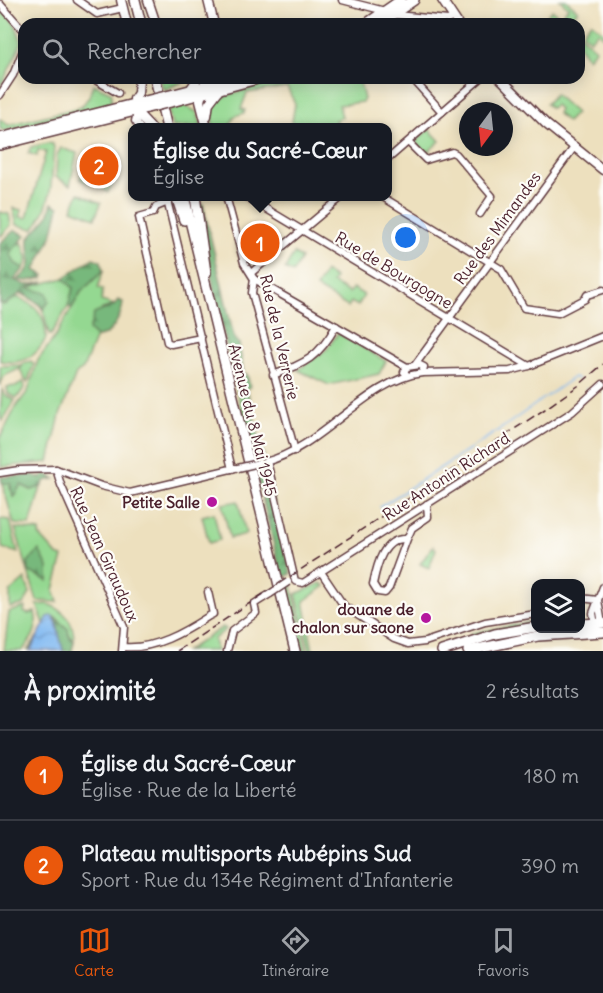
<!DOCTYPE html>
<html lang="fr">
<head>
<meta charset="utf-8">
<style>
	body { margin:0; font-family:Delius,sans-serif; background:#20242c; color:#f1f3f6 }
	.controls { position:absolute; right:18px; bottom:18px; display:grid; overflow:hidden; border-radius:12px; box-shadow:0 3px 15px #0003 }
	.controls button { width:54px; height:54px; display:grid; place-items:center; padding:0; border:0; border-bottom:2px solid #363941; background:#171b24; color:#f1f3f6; font:30px sans-serif }
	.compass { position:absolute; left:459px; top:102px; width:54px; height:54px; border-radius:50%; background:#171b24; box-shadow:0 3px 15px #0003; rotate:195deg }
	.you { position:absolute; left:406px; top:238px; width:21px; height:21px; margin:-15px; border:4px solid #fff; border-radius:50%; background:#1a73e8; box-shadow:0 0 0 9px #1a73e833 }
	.badge { display:grid; place-items:center; width:39px; height:39px; border-radius:50%; background:#ea580c; color:#fff; font-size:20px; font-weight:700 }
	.pin { position:absolute; translate:-50% -50%; border:3px solid #fff; box-shadow:0 2px 6px #0006 }
	.popup { position:absolute; left:128px; top:123px; width:264px; height:78px; box-sizing:border-box; display:grid; place-content:center; border-radius:12px; background:#171b24; filter:drop-shadow(0 2px 4px #0005); font-size:20px; white-space:nowrap; color:#9ea1a6 }
	.popup b { font-size:22px; color:#f1f3f6 }
	.popup::after { content:''; position:absolute; left:50%; top:100%; margin-left:-12px; border:12px solid transparent; border-top-color:#171b24 }
	.list { margin:0; padding:0; list-style:none }
	h2 { display:flex; justify-content:space-between; align-items:center; height:78px; margin:0; padding:0 24px; font-size:26px }
	h2 small { font-size:20px; font-weight:400; color:#9ea1a6 }
	.list li { display:grid; grid-template-columns:39px 1fr auto; gap:18px; align-items:center; box-sizing:border-box; height:90px; padding:0 24px; border-top:2px solid #363941 }
	.list b { display:block; font-size:22px; white-space:nowrap }
	.list p { margin:0; font-size:20px; white-space:nowrap; color:#9ea1a6 }
	.list em { font-size:20px; font-style:normal; color:#9ea1a6 }
	.icon { flex:none; width:33px; height:33px; fill:none; stroke:currentColor; stroke-width:2; stroke-linecap:round; stroke-linejoin:round }
	.map { position:relative; flex:none; width:603px; height:651px; overflow:hidden }
	.search { position:absolute; background:#171b24; box-shadow:0 3px 15px #0003; left:18px; right:18px; top:18px; height:66px; display:flex; align-items:center; gap:15px; box-sizing:border-box; padding:0 21px; border-radius:18px; color:#9ea1a6; font-size:22px }
	.sheet { height:258px; background:#171b24 }
	nav { display:flex; justify-content:space-around; align-items:center; box-sizing:border-box; height:84px; border-top:2px solid #363941; background:#171b24; font-size:16px; color:#9ea1a6 }
	nav a { display:grid; justify-items:center; gap:3px }
	nav .on { color:#ea580c }
	.map>svg:first-child { display:block }
	.green { fill:#94d891; stroke:#6f7c5e; stroke-width:1.5 }
	.forest { fill:url(#forest-firs); stroke:#606c53; stroke-width:1.5 }
	.water { fill:url(#water-waves); stroke:#666c8e; stroke-width:1.5 }
	.lines { fill:none; stroke-linecap:round; stroke-linejoin:round }
	.stream { stroke:#82baf2; stroke-width:1.5 }
	.street-casing { stroke:#623c41; stroke-width:9 }
	.secondary-casing { stroke:#623c41; stroke-width:11 }
	.primary-casing { stroke:#623c41; stroke-width:12 }
	.street { stroke:#fff; stroke-width:6 }
	.secondary { stroke:#fff; stroke-width:8 }
	.primary { stroke:#fff; stroke-width:9 }
	.rail { stroke:#4a1f2b; stroke-width:1.5; stroke-dasharray:9 4.5; stroke-linecap:butt }
	.street-bridge-casing { stroke:#623c41; stroke-width:9; stroke-linecap:butt }
	.primary-bridge-casing { stroke:#623c41; stroke-width:12; stroke-linecap:butt }
	.street-bridge { stroke:#fff; stroke-width:6 }
	.primary-bridge { stroke:#fff; stroke-width:9 }
	.poi-dot { fill:#b5179e; stroke:#fdfcf7; stroke-width:2 }
	.labels { text-anchor:middle; dominant-baseline:central; stroke-width:4.5; stroke-linejoin:round; paint-order:stroke }
	.street-label { font-size:16px; fill:#4a1f2b; stroke:#fdfcf7 }
	.poi-label { font-size:16px; font-weight:bold; fill:#4a1f2b; stroke:#fdfcf7; text-anchor:end }
</style>
</head>
<body>
<div class="map">
<svg width="603" height="651" viewBox="0 0 603 651">
	<defs>
		<pattern id="forest-firs" width="22" height="20" patternUnits="userSpaceOnUse" patternTransform="scale(1.5)"><rect width="22" height="20" fill="#77b87b"/><path d="M5 1l3.5 6h-7zM16 11l3.5 6h-7z" fill="#649565"/></pattern>
		<pattern id="water-waves" width="16" height="10" patternUnits="userSpaceOnUse" patternTransform="scale(1.5)"><rect width="16" height="10" fill="#82baf2"/><path d="M0 5q4-4 8 0t8 0" fill="none" stroke="#729fd0"/></pattern>
	</defs>
	<rect width="100%" height="100%" fill="#fdfcf7"/>
	<filter id="ink" filterUnits="userSpaceOnUse"><feTurbulence type="fractalNoise" baseFrequency=".0167" numOctaves="2"/><feDisplacementMap in="SourceGraphic" scale="12" xChannelSelector="R" yChannelSelector="G"/><feConvolveMatrix kernelMatrix="1 2 1 2 8 2 1 2 1" color-interpolation-filters="sRGB"/></filter>
	<filter id="wash" filterUnits="userSpaceOnUse"><feTurbulence type="fractalNoise" baseFrequency=".008" numOctaves="4" result="noise"/><feDisplacementMap in="SourceGraphic" scale="24" xChannelSelector="R" yChannelSelector="G"/><feGaussianBlur stdDeviation="1.35" result="paint"/><feColorMatrix in="noise" values="0 0 0 0 0 0 0 0 0 0 0 0 0 0 0 0 0 1.4 0 .05"/><feComposite in="paint" operator="in"/></filter>
	<g filter="url(#wash)">
		<rect width="100%" height="100%" fill="#ede0be"/>
		<!-- green -->
		<g class="green">
			<polygon points="560,0 566,0 578,10 569,21 562,15 568,7"/>
			<polygon points="0,8 15,24 22,42 0,88"/>
			<polygon points="552,10 568,24 550,24 548,14"/>
			<polygon points="591,22 603,32 603,37 597,32 590,40 582,33"/>
			<polygon points="579,34 596,49 588,58 579,46"/>
			<polygon points="159,78 191,78 164,90"/>
			<polygon points="284,78 359,78 364,99 362,102 339,105 342,117 335,120 337,128 291,127 295,104 287,87 247,93 241,109 245,110 244,113 235,116 229,127 213,127 212,105 219,98"/>
			<polygon points="93,84 112,93 111,102 104,106 5,131 0,129 0,119 8,125 81,107 89,97"/>
			<polygon points="555,94 576,113 567,122 557,113 559,109 555,105 551,108 546,104"/>
			<polygon points="184,105 197,112 202,127 172,127 168,109"/>
			<polygon points="429,129 440,141 426,154 415,142"/>
			<path d="M48 143 53 144 54 148C51 178 54 205 33 229L17 225 13 208 22 210 20 217 27 218 46 152 38 150 37 156 28 153 31 147Z"/>
			<polygon points="61,148 77,153 70,185 56,177 57,155"/>
			<polygon points="87,153 110,155 116,176 108,192 80,179"/>
			<polygon points="79,193 101,203 95,218 72,209"/>
			<polygon points="0,212 9,214 11,225 0,237"/>
			<polygon points="22,242 28,259 24,269 14,263 10,254 13,247"/>
			<polygon points="294,254 301,258 293,273 285,269"/>
			<polygon points="103,271 98,288 103,289 101,301 115,305 102,309 94,333 96,337 83,369 76,374 60,415 49,462 1,467 0,438 16,407 28,391 38,360 55,337 81,292"/>
			<polygon points="325,272 335,278 332,283 349,293 353,288 364,295 358,306 351,302 348,307 316,288"/>
			<polygon points="64,278 73,288 68,307 51,335 49,335 43,310 49,301 26,288"/>
			<path d="M17 297C38 306 46 315 46 338 37 358 20 365 0 361V303L5 305Z"/>
			<polygon points="338,333 386,361 379,374 329,385 298,370 327,349"/>
			<polygon points="31,361 34,364 27,383 20,370 24,363"/>
			<polygon points="21,365 19,369 4,376 0,386 0,366"/>
			<path d="M232 370C243 393 249 414 249 441Z"/>
			<polygon points="23,381 25,387 17,398 8,394 7,387 17,386"/>
			<polygon points="2,390 5,395 15,400 2,422 0,414"/>
			<polygon points="7,482 10,483 10,489 16,490 21,485 31,490 41,487 30,525 14,524 2,483"/>
			<polygon points="238,501 246,534 230,538 222,504"/>
			<polygon points="214,513 220,540 209,543 202,516"/>
			<polygon points="0,519 10,520 18,553 2,548"/>
			<polygon points="15,528 40,531 39,535 57,555 63,557 54,590 58,602 37,601"/>
			<polygon points="433,546 436,549 429,568 420,564"/>
			<polygon points="25,579 30,593 24,604 10,608 10,592"/>
			<polygon points="291,582 307,651 303,651 284,586"/>
			<polygon points="321,583 325,586 304,601 313,651 310,651 296,594"/>
			<path d="M47 604C66 610 74 622 74 641L58 619 52 616 48 617C44 628 37 646 27 651L45 626 37 605Z"/>
			<path d="M25 607 24 612 28 614 35 612C39 629 33 638 22 651H4L9 612Z"/>
			<polygon points="535,621 535,625 472,638 471,633"/>
			<polygon points="223,627 226,629 214,639 216,651 186,651"/>
		</g>
		<!-- forest -->
		<g class="forest">
			<path d="M52 203 59 207 52 236 35 270 44 275 43 278 28 281 17 280C38 266 27 257 29 238L48 216Z"/>
			<polygon points="203,204 234,338 239,344 244,375 247,374 250,387 247,389 264,457 253,459 247,413 242,392 232,369 215,297 200,205"/>
			<polygon points="15,230 26,235 10,253 15,263 24,269 14,280 27,285 44,282 27,288 47,293 49,301 43,310 38,303 21,293 5,305 0,303 0,243"/>
			<polygon points="93,258 101,261 103,271 81,292 72,308 68,307 73,288 64,278"/>
			<path d="M118 300 123 302C122 315 111 338 96 337L89 330 94 314 115 305Z"/>
			<polygon points="266,467 291,574 282,578 255,469"/>
			<polygon points="46,474 55,479 44,481 43,486 32,490 21,485 13,497 10,483 2,483 1,477 32,475 41,478"/>
			<polygon points="39,550 48,567 48,581 28,571 28,562"/>
			<polygon points="54,617 68,629 69,636 74,641 72,651 63,651"/>
		</g>
		<!-- water -->
		<polygon class="water" points="52,616 56,621 63,651 30,651 48,617"/>
		<g class="lines">
			<!-- stream -->
			<g class="stream">
				<polyline points="586,388 587,390"/>
				<polyline points="380,507 502,428 574,377 578,379"/>
			</g>
		</g>
	</g>
	<g filter="url(#ink)">
		<g class="lines">
			<defs>
				<g id="street">
					<polyline points="77,0 97,14 123,8"/>
					<polyline points="342,0 385,11"/>
					<polyline points="0,4 24,31"/>
					<polyline points="396,15 448,20 453,17"/>
					<polyline points="92,78 118,93"/>
					<polyline points="412,78 442,112"/>
					<polyline points="0,95 13,75 24,48"/>
					<polyline points="137,113 135,121 140,128"/>
					<polyline points="408,142 426,160 452,152 456,154 492,196 480,214"/>
					<polyline points="388,159 481,78"/>
					<polyline points="166,196 232,469"/>
					<polyline points="226,196 244,263 254,279 252,293 295,451"/>
					<polyline points="245,196 529,366"/>
					<polyline points="381,196 501,269 524,308 558,313 585,299 587,295 603,290"/>
					<polyline points="168,202 156,207 153,213 139,217 167,342 171,344 201,338"/>
					<polyline points="251,273 343,196"/>
					<polyline points="254,279 407,367"/>
					<polyline points="415,365 575,146"/>
					<polyline points="422,373 510,371 529,366 603,336"/>
					<path d="M273 375C305 364 319 357 336 326"/>
					<polyline points="267,461 295,581 303,583 572,412 603,384"/>
					<path d="M265 462C322 448 366 380 422 373L424 367 420 365 407 367 404 372 407 375"/>
					<polyline points="56,469 61,485 124,627 122,651"/>
					<polyline points="0,473 19,470 56,469 101,486 130,493 235,468"/>
					<path d="M407 539C383 537 377 565 373 584L378 592 385 593 389 588 407 539 412 528 428 517 427 504"/>
					<polyline points="321,572 344,606 394,639 408,644 425,642 485,622 536,614"/>
					<polyline points="580,598 598,600 603,587"/>
					<path d="M554 633C568 625 587 630 602 624L598 600 593 613 595 625"/>
					<path d="M123 647C154 650 184 632 209 616L213 614 208 592"/>
					<polyline points="227,651 232,631 256,613 254,604 270,594"/>
				</g>
				<g id="secondary">
					<polyline points="121,0 127,24"/>
					<polyline points="148,0 156,24"/>
					<polyline points="208,0 214,24"/>
					<polyline points="442,0 458,24"/>
					<polyline points="206,78 200,101 207,128"/>
					<polyline points="500,78 546,124 603,170"/>
					<polyline points="190,90 198,78"/>
					<polyline points="136,109 134,99 138,93 139,78"/>
					<polyline points="207,116 209,103 219,90"/>
				</g>
				<g id="primary">
					<polyline points="135,0 141,24"/>
					<polyline points="366,24 401,0"/>
					<polyline points="379,24 414,0"/>
					<polyline points="155,78 167,128"/>
					<polyline points="174,94 236,78"/>
					<polyline points="175,101 261,78"/>
					<polyline points="137,113 151,128"/>
					<polyline points="0,138 145,101"/>
					<polyline points="0,145 147,108"/>
					<polyline points="176,196 184,220"/>
					<polyline points="184,196 295,651"/>
					<polyline points="195,196 206,273"/>
					<polyline points="580,624 603,623"/>
					<polyline points="442,651 495,634 536,627"/>
					<polyline points="468,651 538,636 603,632"/>
				</g>
			</defs>
			<!-- street casing -->
			<use href="#street" class="street-casing"/>
			<!-- secondary casing -->
			<use href="#secondary" class="secondary-casing"/>
			<!-- primary casing -->
			<use href="#primary" class="primary-casing"/>
			<!-- street -->
			<use href="#street" class="street"/>
			<!-- secondary -->
			<use href="#secondary" class="secondary"/>
			<!-- primary -->
			<use href="#primary" class="primary"/>
			<!-- rail -->
			<polyline class="rail" points="177,651 545,409 578,386 603,364"/>
			<defs>
				<g id="street-bridge">
					<polyline points="238,468 259,463"/>
					<polyline points="270,594 288,582"/>
				</g>
				<g id="primary-bridge">
					<polyline points="145,101 174,94"/>
					<polyline points="147,108 175,101"/>
				</g>
			</defs>
			<!-- street-bridge casing -->
			<use href="#street-bridge" class="street-bridge-casing"/>
			<!-- primary-bridge casing -->
			<use href="#primary-bridge" class="primary-bridge-casing"/>
			<!-- street-bridge -->
			<use href="#street-bridge" class="street-bridge"/>
			<!-- primary-bridge -->
			<use href="#primary-bridge" class="primary-bridge"/>
		</g>
	</g>
	<!-- markers -->
	<g class="poi-dot">
		<circle cx="212" cy="502" r="6"/>
		<circle cx="426" cy="618" r="6"/>
	</g>
	<g class="labels">
		<!-- street labels -->
		<g class="street-label">
			<text transform="translate(497 228) rotate(-54)">Rue des Mimandes</text>
			<text transform="translate(394 270) rotate(31)">Rue de Bourgogne</text>
			<text transform="translate(280 337) rotate(77)">Rue de la Verrerie</text>
			<text transform="translate(253 420) rotate(76)">Avenue du 8 Mai 1945</text>
			<text transform="translate(446 476) rotate(-33)">Rue Antonin Richard</text>
			<text transform="translate(105 554) rotate(66)">Rue Jean Giraudoux</text>
		</g>
		<!-- poi labels -->
		<g class="poi-label">
			<text x="200" y="502">Petite Salle</text>
			<text x="414" y="609">douane de<tspan x="414" dy="18">chalon sur saone</tspan></text>
		</g>
	</g>
</svg>
<div class="controls">
<button><svg class="icon" aria-label="layers" viewBox="0 0 24 24"><path d="M12 4l9 5-9 5-9-5zM3 14l9 5 9-5"/></svg></button>
</div>
<svg class="compass" viewBox="-18 -18 36 36"><path d="M0-13l5 13h-10z" fill="#e53935"/><path d="M0 13l5-13h-10z" fill="#9ea1a6"/></svg>
<div class="you"></div>
<div class="pin badge" style="left:260px;top:243px">1</div>
<div class="popup"><b>Église du Sacré-Cœur</b>Église</div>
<div class="pin badge" style="left:99px;top:166px">2</div>
<div class="search"><svg class="icon" aria-label="search" viewBox="0 0 24 24"><circle cx="10" cy="10" r="6"/><path d="M15 15l6 6"/></svg>Rechercher</div>
</div>
<section class="sheet">
<h2>À proximité<small>2 résultats</small></h2>
<ul class="list">
<li><span class="badge">1</span><div><b>Église du Sacré-Cœur</b><p>Église · Rue de la Liberté</p></div><em>180 m</em></li>
<li><span class="badge">2</span><div><b>Plateau multisports Aubépins Sud</b><p>Sport · Rue du 134e Régiment d'Infanterie</p></div><em>390 m</em></li>
</ul>
</section>
<nav>
<a class="on"><svg class="icon" aria-label="map" viewBox="0 0 24 24"><path d="M3 6l6-2 6 2 6-2v14l-6 2-6-2-6 2zM9 4v14M15 6v14"/></svg>Carte</a>
<a><svg class="icon" aria-label="directions" viewBox="0 0 24 24"><path d="M12 3l9 9-9 9-9-9zM9 14v-3h6M13 9l2 2-2 2"/></svg>Itinéraire</a>
<a><svg class="icon" aria-label="saved" viewBox="0 0 24 24"><path d="M7 4h10v16l-5-4-5 4z"/></svg>Favoris</a>
</nav>
</body>
</html>
